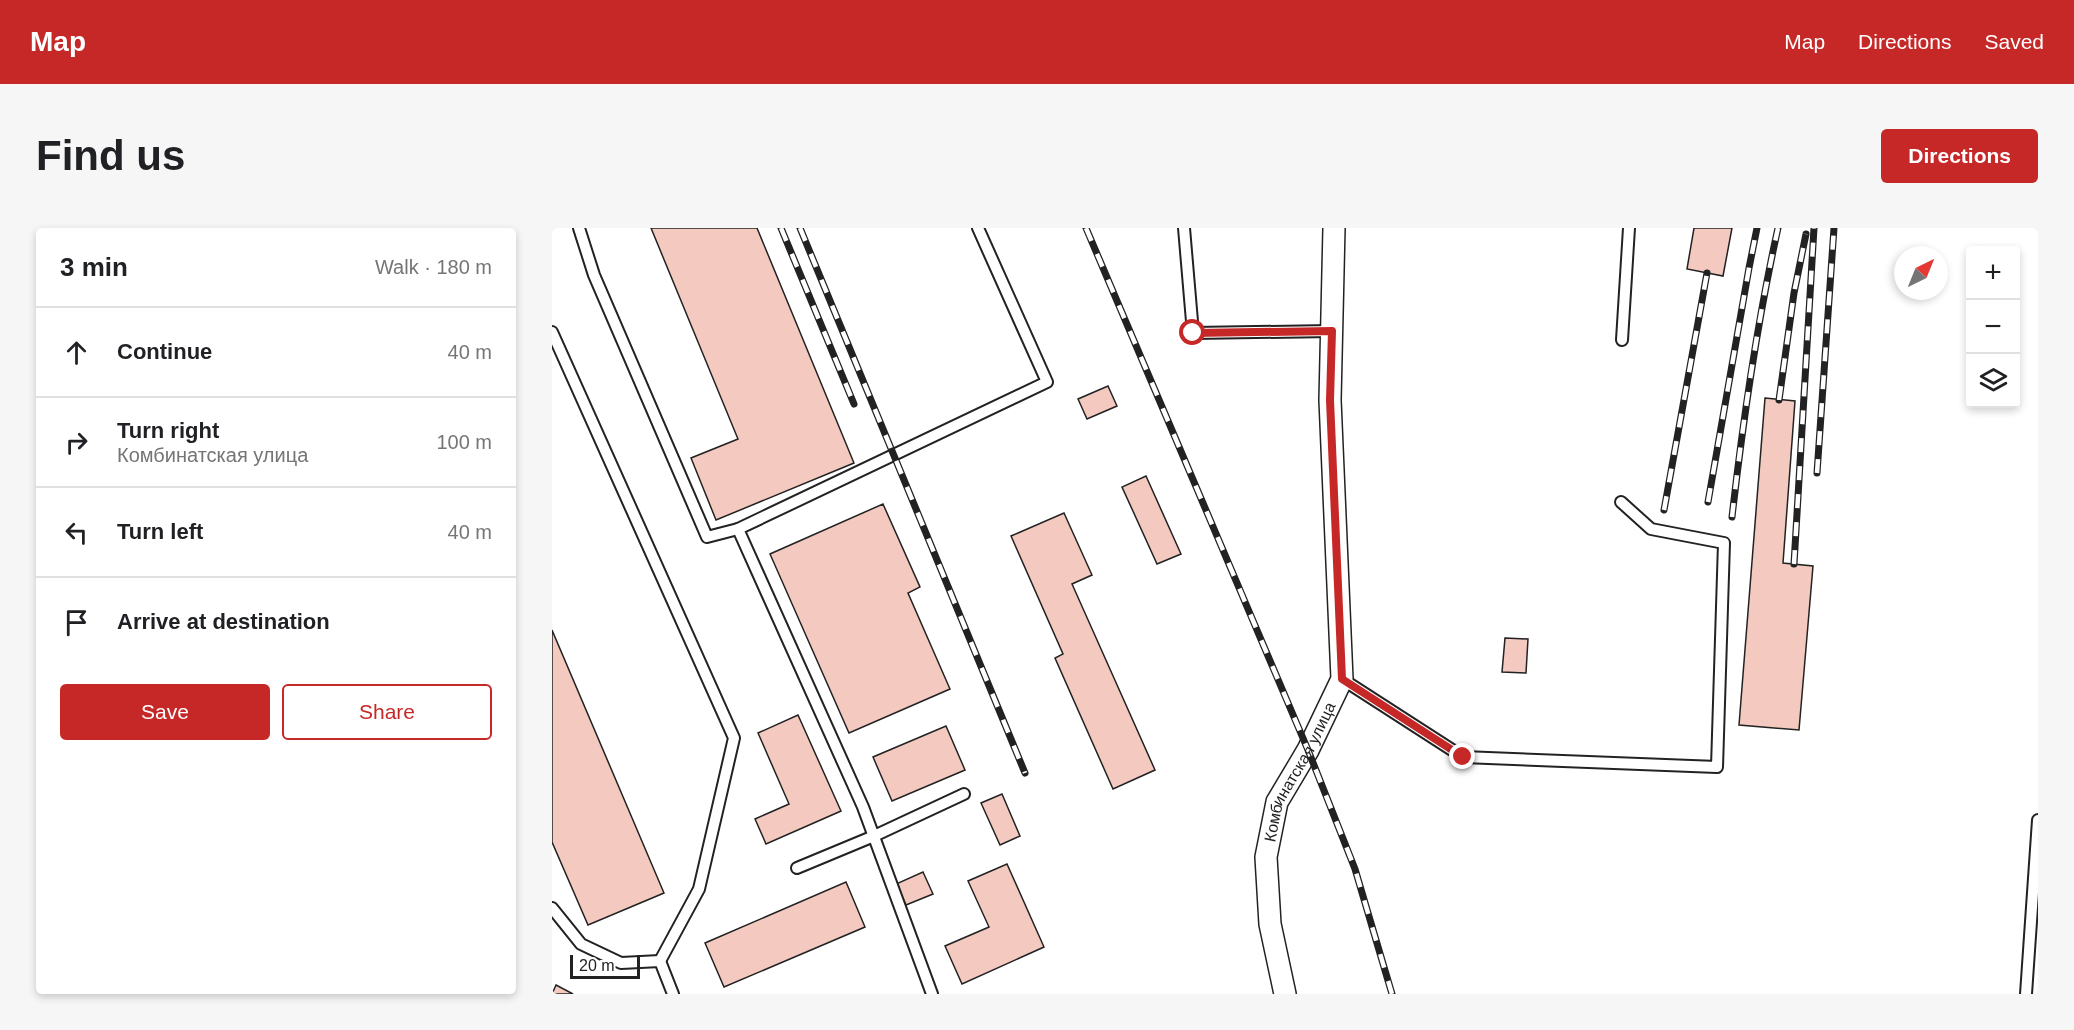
<!DOCTYPE html>
<html lang="en">
<head>
<meta charset="utf-8">
<style>
	body { margin:0; font-family:Arial,sans-serif; background:#f6f6f6; color:#202124 }
	.controls { position:absolute; right:18px; top:18px; display:grid; overflow:hidden; border-radius:6px; box-shadow:0 3px 9px #0003 }
	.controls button { width:54px; height:54px; display:grid; place-items:center; padding:0; border:0; border-bottom:2px solid #e0e0e0; background:#fff; color:#202124; font:30px sans-serif }
	.compass { position:absolute; left:1342px; top:18px; width:54px; height:54px; border-radius:50%; background:#fff; box-shadow:0 3px 9px #0003; rotate:43deg }
	.scale { position:absolute; left:18px; bottom:15px; width:70px; box-sizing:border-box; padding-left:6px; border:3px solid #222; border-top:0; font-size:16px; line-height:21px; white-space:nowrap; color:#222; -webkit-text-stroke:4px #fff; paint-order:stroke }
	.stop { position:absolute; width:18px; height:18px; margin:-14px; border:4px solid #c62828; border-radius:50%; background:#fff }
	.stop.end { background:#c62828; border-color:#fff; box-shadow:0 2px 6px #0008 }
	.list { margin:0; padding:0; list-style:none }
	h2 { display:flex; justify-content:space-between; align-items:center; height:78px; margin:0; padding:0 24px; font-size:26px }
	h2 small { font-size:20px; font-weight:400; color:#757577 }
	.list li { display:grid; grid-template-columns:39px 1fr auto; gap:18px; align-items:center; box-sizing:border-box; height:90px; padding:0 24px; border-top:2px solid #e0e0e0 }
	.list b { display:block; font-size:22px; white-space:nowrap }
	.list p { margin:0; font-size:20px; white-space:nowrap; color:#757577 }
	.list em { font-size:20px; font-style:normal; color:#757577 }
	.actions { display:flex; gap:12px; padding:18px 24px }
	.actions a { flex:1; padding:14px 0; border:2px solid #c62828; border-radius:6px; text-align:center; font-size:21px; color:#c62828 }
	.actions .main { background:#c62828; color:#fff }
	.icon { flex:none; width:33px; height:33px; fill:none; stroke:currentColor; stroke-width:2; stroke-linecap:round; stroke-linejoin:round }
	.map { position:relative; flex:none; width:1486px; height:766px; overflow:hidden; border-radius:6px }
	header { display:flex; align-items:center; gap:36px; box-sizing:border-box; height:84px; padding:0 30px; background:#c62828; color:#fff }
	header strong { font-size:28px }
	nav { display:flex; gap:33px; margin-inline-start:auto; font-size:21px }
	.intro { display:flex; align-items:center; justify-content:space-between; box-sizing:border-box; height:144px; padding:0 36px }
	h1 { margin:0; font-size:42px }
	.button { padding:15px 27px; border-radius:6px; background:#c62828; color:#fff; font-size:21px; font-weight:700 }
	main { display:flex; gap:36px; padding:0 36px }
	aside { flex:1; background:#fff; border-radius:6px; box-shadow:0 3px 9px #0003 }
	.map>svg:first-child { display:block }
	.building { fill:#f3c9c0; stroke:#222; stroke-width:1.5 }
	.lines { fill:none; stroke-linecap:round; stroke-linejoin:round }
	.lane-casing { stroke:#222; stroke-width:14 }
	.street-casing { stroke:#222; stroke-width:24 }
	.lane { stroke:#fff; stroke-width:10 }
	.street { stroke:#fff; stroke-width:21 }
	.rail-casing { stroke:#222; stroke-width:7 }
	.rail { stroke:#fff; stroke-width:4.5; stroke-dasharray:14; stroke-linecap:butt }
	.route { stroke:#c62828; stroke-width:8 }
	.labels { text-anchor:middle; dominant-baseline:central; stroke-width:4.5; stroke-linejoin:round; paint-order:stroke }
	.street-label { font-size:16px; fill:#222; stroke:#fff }
</style>
</head>
<body>
<header>
<strong>Map</strong>
<nav><a>Map</a><a>Directions</a><a>Saved</a></nav>
</header>
<div class="intro"><h1>Find us</h1><a class="button">Directions</a></div>
<main>
<aside>
<h2>3 min<small>Walk · 180 m</small></h2>
<ul class="list">
<li><svg class="icon" aria-label="ahead" viewBox="0 0 24 24"><path d="M12 20V5M6 11l6-6 6 6"/></svg><div><b>Continue</b></div><em>40 m</em></li>
<li><svg class="icon" aria-label="right" viewBox="0 0 24 24"><path d="M7 20v-9h11M14 6l5 5-5 5"/></svg><div><b>Turn right</b><p>Комбинатская улица</p></div><em>100 m</em></li>
<li><svg class="icon" aria-label="left" viewBox="0 0 24 24"><path d="M17 20v-9H6M10 6l-5 5 5 5"/></svg><div><b>Turn left</b></div><em>40 m</em></li>
<li><svg class="icon" aria-label="arrive" viewBox="0 0 24 24"><path d="M6 21V4h12l-3 4 3 4H6"/></svg><div><b>Arrive at destination</b></div></li>
</ul>
<div class="actions"><a class="main">Save</a><a>Share</a></div>
</aside>
<div class="map">
<svg width="1486" height="766" viewBox="0 0 1486 766">
	<rect width="100%" height="100%" fill="#fff"/>
	<!-- building -->
	<g class="building">
		<polygon points="99,0 205,0 302,235 164,292 139,230 186,211"/>
		<polygon points="1142,0 1180,0 1171,48 1135,41"/>
		<polygon points="556,158 565,178 535,191 526,171"/>
		<polygon points="1213,170 1243,173 1231,335 1261,338 1247,502 1187,497"/>
		<polygon points="594,248 629,326 605,336 570,259"/>
		<polygon points="331,276 368,359 356,365 398,461 297,505 218,326"/>
		<polygon points="512,285 540,347 520,356 603,542 561,561 503,430 511,426 459,308"/>
		<polygon points="0,402 112,665 36,697 0,614"/>
		<polygon points="953,410 976,411 974,445 950,444"/>
		<polygon points="246,487 289,583 214,616 203,591 237,576 206,505"/>
		<polygon points="394,498 413,542 340,573 321,529"/>
		<polygon points="450,566 468,608 448,617 429,575"/>
		<polygon points="455,636 492,719 410,756 393,718 437,699 416,653"/>
		<polygon points="371,644 381,666 354,677 344,656"/>
		<polygon points="294,654 313,699 172,759 153,715"/>
		<polygon points="4,757 21,766 0,766"/>
	</g>
	<g class="lines">
		<defs>
			<g id="lane">
				<polyline points="27,0 42,47 155,309 186,301"/>
				<polyline points="632,0 641,105 780,103"/>
				<polyline points="0,104 182,510 147,661 108,733"/>
				<polyline points="1070,112 1077,0"/>
				<polyline points="790,451 911,529 1165,539 1172,315 1099,301 1069,274"/>
				<polyline points="245,640 322,608 412,566"/>
				<polyline points="0,680 29,716 69,735 108,733"/>
				<polyline points="108,733 121,766"/>
				<polyline points="380,766 311,579 186,301 495,154 426,0"/>
				<polyline points="1474,766 1486,592"/>
			</g>
			<g id="street">
				<path id="s1" d="M733 766 718 696 714 629 725 574 756 522 790 451 778 172 782 0"/>
			</g>
		</defs>
		<!-- lane casing -->
		<use href="#lane" class="lane-casing"/>
		<!-- street casing -->
		<use href="#street" class="street-casing"/>
		<!-- lane -->
		<use href="#lane" class="lane"/>
		<!-- street -->
		<use href="#street" class="street"/>
		<defs>
			<g id="rail">
				<polyline points="229,0 302,176"/>
				<polyline points="248,0 473,545"/>
				<polyline points="534,0 756,522 803,641 840,766"/>
				<polyline points="1227,172 1242,65 1254,6"/>
				<polyline points="1265,245 1282,0"/>
				<polyline points="1156,274 1197,40 1205,0"/>
				<polyline points="1112,282 1155,45"/>
				<path d="M1180 289C1191 192 1205 95 1226 0"/>
				<polyline points="1242,336 1262,0"/>
			</g>
		</defs>
		<!-- rail casing -->
		<use href="#rail" class="rail-casing"/>
		<!-- rail -->
		<use href="#rail" class="rail"/>
	</g>
	<g class="lines">
		<!-- route -->
		<polyline class="route" points="641,105 780,103 778,172 790,451 911,529"/>
	</g>
	<g class="labels">
		<!-- street labels -->
		<g class="street-label">
			<text stroke="none"><textPath href="#s1" startOffset="231">Комбинатская улица</textPath></text>
		</g>
	</g>
</svg>
<div class="controls">
<button>+</button>
<button>−</button>
<button><svg class="icon" aria-label="layers" viewBox="0 0 24 24"><path d="M12 4l9 5-9 5-9-5zM3 14l9 5 9-5"/></svg></button>
</div>
<svg class="compass" viewBox="-18 -18 36 36"><path d="M0-13l5 13h-10z" fill="#e53935"/><path d="M0 13l5-13h-10z" fill="#757577"/></svg>
<div class="scale">20 m</div>
<div class="stop" style="left:641px;top:105px"></div>
<div class="stop end" style="left:911px;top:529px"></div>
</div>
</main>
</body>
</html>
